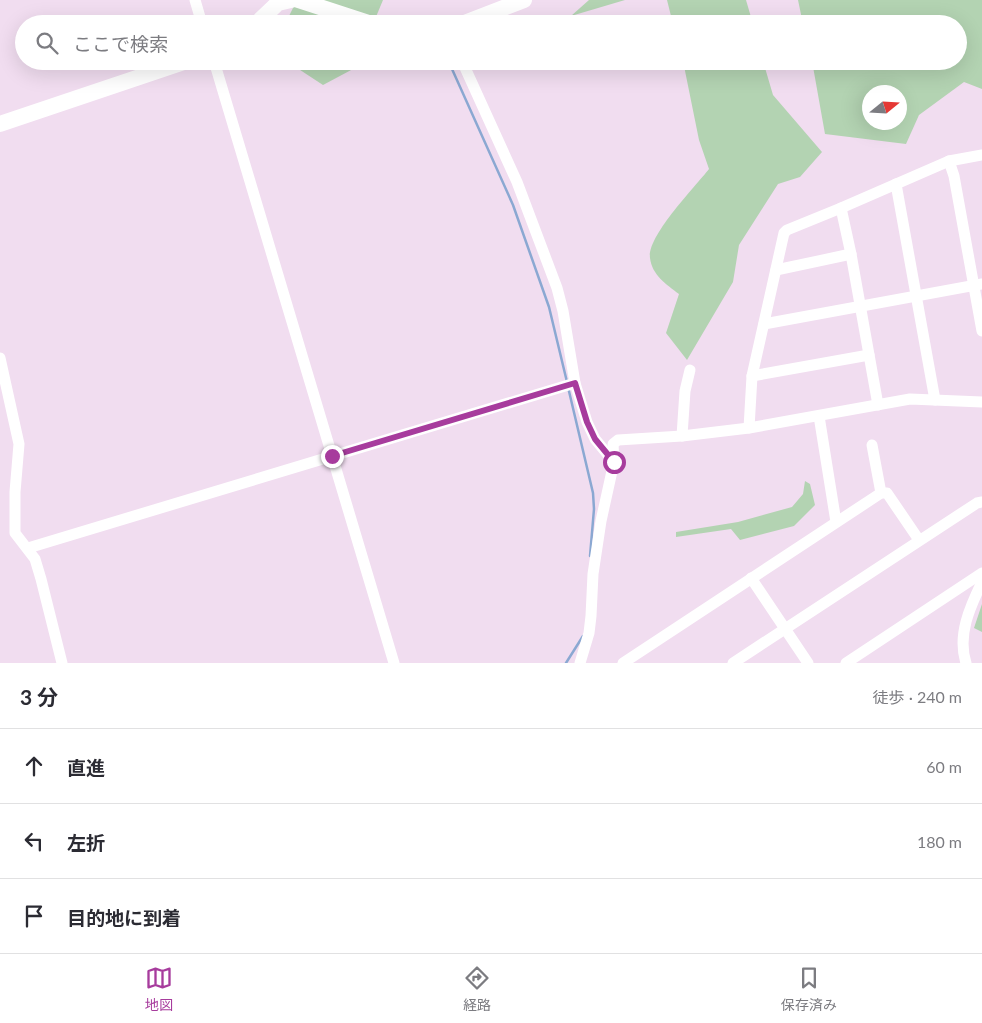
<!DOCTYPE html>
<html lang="ja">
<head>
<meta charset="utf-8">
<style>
	body { margin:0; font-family:Lato,"Noto Sans JP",sans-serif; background:#f2f2f3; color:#2b2b33 }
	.compass { position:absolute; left:862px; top:85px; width:45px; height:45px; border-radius:50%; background:#fff; box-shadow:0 5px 20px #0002; rotate:72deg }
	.stop { position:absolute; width:15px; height:15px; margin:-11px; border:4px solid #a73c9d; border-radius:50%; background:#fff }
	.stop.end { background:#a73c9d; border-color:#fff; box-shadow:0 1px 5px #0008 }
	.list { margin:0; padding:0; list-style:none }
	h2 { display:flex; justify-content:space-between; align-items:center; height:65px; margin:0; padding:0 20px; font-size:21px }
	h2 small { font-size:16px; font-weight:400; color:#7c7c81 }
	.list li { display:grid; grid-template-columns:32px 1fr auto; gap:15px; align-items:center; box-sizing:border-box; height:75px; padding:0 20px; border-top:1px solid #e1e1e2 }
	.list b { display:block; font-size:19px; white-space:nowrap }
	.list em { font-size:16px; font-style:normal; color:#7c7c81 }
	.icon { flex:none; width:28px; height:28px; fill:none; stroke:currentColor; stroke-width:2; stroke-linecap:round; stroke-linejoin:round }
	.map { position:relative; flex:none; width:982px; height:663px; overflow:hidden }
	.search { position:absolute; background:#fff; box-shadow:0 5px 20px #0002; left:15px; right:15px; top:15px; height:55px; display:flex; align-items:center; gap:12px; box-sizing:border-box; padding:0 18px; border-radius:28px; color:#7c7c81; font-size:19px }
	.sheet { height:290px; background:#fff }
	nav { display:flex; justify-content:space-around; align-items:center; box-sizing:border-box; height:70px; border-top:1px solid #e1e1e2; background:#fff; font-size:14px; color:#7c7c81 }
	nav a { display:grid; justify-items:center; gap:2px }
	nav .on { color:#a73c9d }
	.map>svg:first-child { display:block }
	.green { fill:#b3d3b2; fill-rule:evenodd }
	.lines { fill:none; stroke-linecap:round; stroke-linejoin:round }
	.stream { stroke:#8ba8d2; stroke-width:2.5 }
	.street { stroke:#fff; stroke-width:11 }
	.secondary { stroke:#fff; stroke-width:16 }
	.route { stroke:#a73c9d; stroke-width:6 }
</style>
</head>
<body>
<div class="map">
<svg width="982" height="663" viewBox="0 0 982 663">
	<rect width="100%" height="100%" fill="#f1ddf0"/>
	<!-- green -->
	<g class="green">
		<polygon points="300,0 383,0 373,24 285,24 294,6"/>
		<polygon points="589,0 625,0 571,16"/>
		<polygon points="667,0 746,0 753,24 673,24"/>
		<path d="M798 0H982V89L964 82 919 115 906 144 825 134 812 61H958V24H803ZM870 92H900V122H870Z"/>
		<polygon points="292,61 356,61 353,69 323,85 294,66"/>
		<path d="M683 61H763L773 95 822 152 800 177 778 184 762 209 739 245 733 282 687 360 666 333 679 294C666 284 652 275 650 258 647 236 695 187 709 169L699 140Z"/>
		<polygon points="805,481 810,484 815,505 794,526 740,540 731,529 676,537 676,532 738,522 792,507 803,494"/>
		<polygon points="982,604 982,632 974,628"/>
	</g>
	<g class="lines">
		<!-- stream -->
		<g class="stream">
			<polyline points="443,61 452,69 513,205 549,307 567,382"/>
			<polyline points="568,387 593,493 594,509 590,556"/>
			<polyline points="566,663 583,636"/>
		</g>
		<!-- street -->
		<g class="street">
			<polyline points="195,0 202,24"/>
			<polyline points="214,61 394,663"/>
			<polyline points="462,61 517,182 557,288 563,311 575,383 587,422 595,439 614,462"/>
			<polyline points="949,161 954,176 982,331"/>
			<polyline points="896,184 935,400"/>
			<polyline points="841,208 851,254 878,405"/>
			<polyline points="776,270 851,254"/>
			<polyline points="764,324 982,284"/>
			<polyline points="0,358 19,444 15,492 15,533 35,559 41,579 62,663"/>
			<polyline points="752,376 869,355"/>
			<polyline points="819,416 836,522"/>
			<polyline points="749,428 752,376 784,233 787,230 841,208 949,161 982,155"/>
			<polyline points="682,436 685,391 690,370"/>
			<polyline points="872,445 881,493"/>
			<polyline points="28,548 575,383"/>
			<polyline points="751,578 808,663"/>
			<polyline points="580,663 589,633 591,616 593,574 601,521 614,462 613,444 618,440 682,436 749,428 910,399 982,402"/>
			<polyline points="623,663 881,493 887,493 919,540"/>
			<polyline points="733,663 977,503 982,502"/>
			<polyline points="846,663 982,573"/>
			<path d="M966 663C957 635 970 607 982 582"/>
		</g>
		<!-- secondary -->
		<g class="secondary">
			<polyline points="298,0 372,24"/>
			<polyline points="256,24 278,3 291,0"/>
			<polyline points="462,24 524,0"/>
			<polyline points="0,124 187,61"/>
		</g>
	</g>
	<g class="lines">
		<!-- route -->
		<polyline class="route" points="332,456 575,383 587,422 595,439 614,462"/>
	</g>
</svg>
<svg class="compass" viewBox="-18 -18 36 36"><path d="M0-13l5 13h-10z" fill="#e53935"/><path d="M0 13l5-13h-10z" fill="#7c7c81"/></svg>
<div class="stop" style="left:614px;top:462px"></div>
<div class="stop end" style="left:332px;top:456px"></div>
<div class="search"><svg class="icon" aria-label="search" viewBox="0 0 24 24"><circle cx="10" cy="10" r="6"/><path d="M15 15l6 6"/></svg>ここで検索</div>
</div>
<section class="sheet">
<h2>3 分<small>徒歩 · 240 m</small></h2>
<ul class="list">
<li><svg class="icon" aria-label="ahead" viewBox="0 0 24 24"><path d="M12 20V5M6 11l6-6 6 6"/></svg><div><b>直進</b></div><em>60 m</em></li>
<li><svg class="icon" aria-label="left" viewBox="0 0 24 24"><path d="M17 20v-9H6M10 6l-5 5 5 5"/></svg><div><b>左折</b></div><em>180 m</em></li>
<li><svg class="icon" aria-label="arrive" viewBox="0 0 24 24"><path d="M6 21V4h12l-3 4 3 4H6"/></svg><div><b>目的地に到着</b></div></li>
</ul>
</section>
<nav>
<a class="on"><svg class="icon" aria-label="map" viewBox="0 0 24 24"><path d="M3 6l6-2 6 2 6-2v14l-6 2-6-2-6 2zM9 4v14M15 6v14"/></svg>地図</a>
<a><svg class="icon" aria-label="directions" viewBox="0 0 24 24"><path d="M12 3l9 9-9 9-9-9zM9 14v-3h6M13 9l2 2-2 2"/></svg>経路</a>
<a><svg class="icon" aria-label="saved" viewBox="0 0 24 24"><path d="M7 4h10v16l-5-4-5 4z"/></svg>保存済み</a>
</nav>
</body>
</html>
